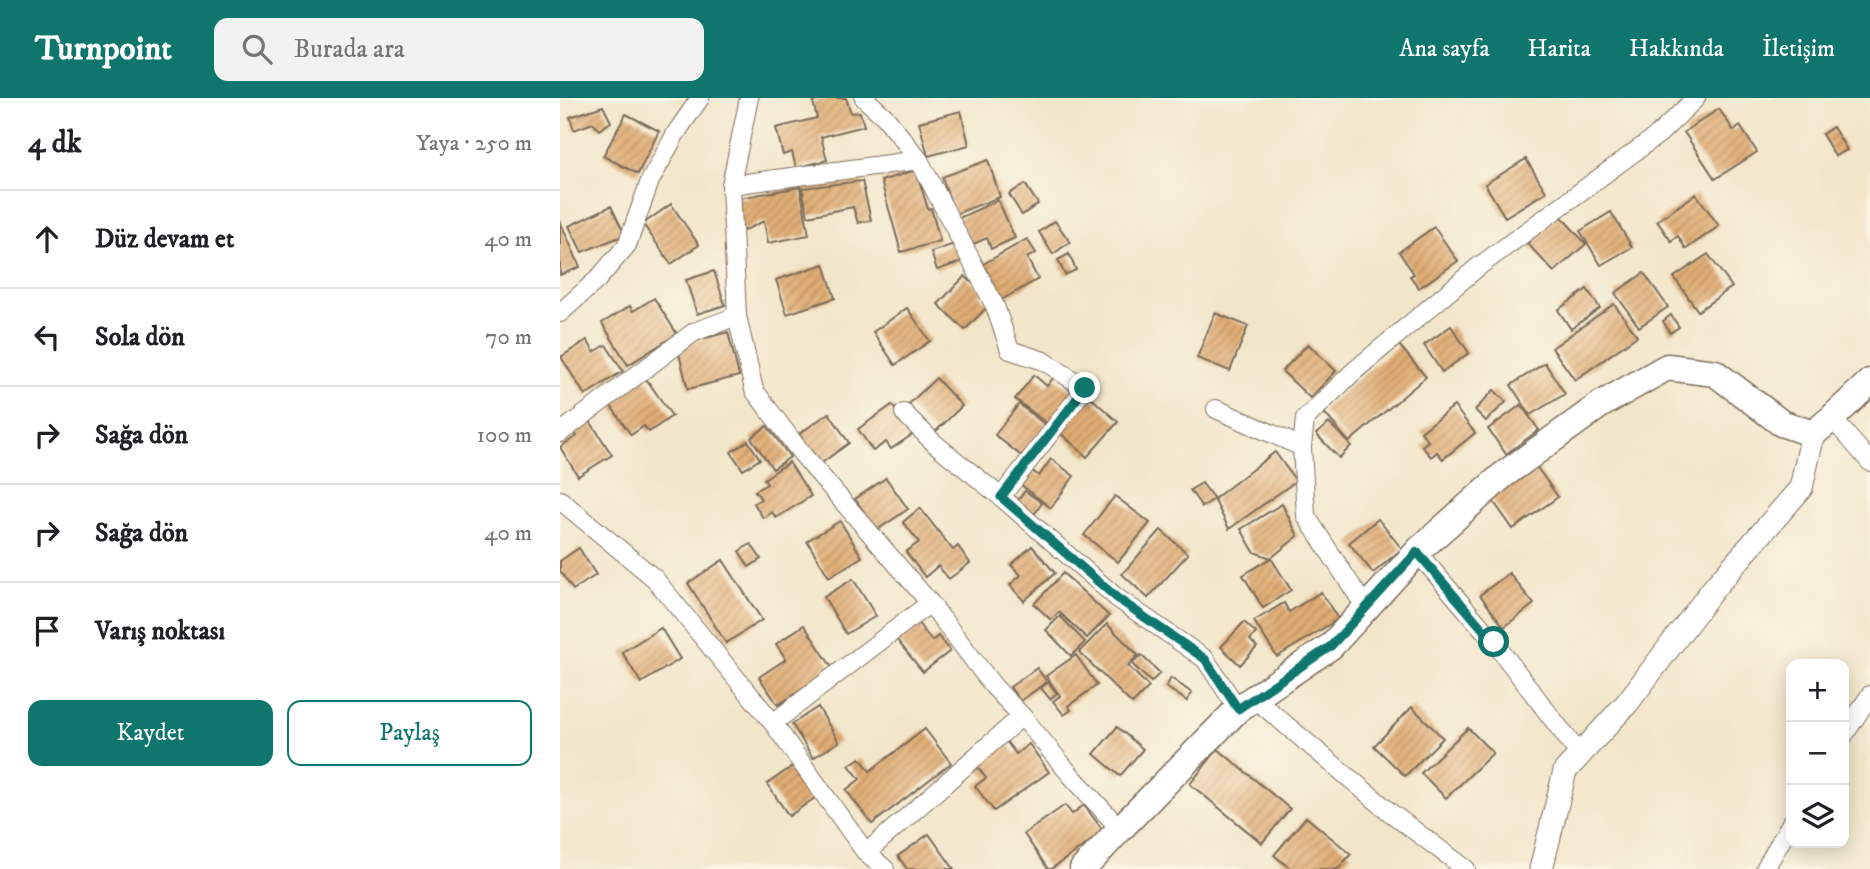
<!DOCTYPE html>
<html lang="tr">
<head>
<meta charset="utf-8">
<style>
	body { margin:0; font-family:"IM FELL DW Pica",serif; background:#f2f2f2; color:#202124 }
	.controls { position:absolute; right:21px; bottom:21px; display:grid; overflow:hidden; border-radius:14px; box-shadow:0 4px 18px #0003 }
	.controls button { width:63px; height:63px; display:grid; place-items:center; padding:0; border:0; border-bottom:2px solid #e0e0e0; background:#fff; color:#202124; font:35px sans-serif }
	.stop { position:absolute; width:21px; height:21px; margin:-16px; border:5px solid #0f766e; border-radius:50%; background:#fff }
	.stop.end { background:#0f766e; border-color:#fff; box-shadow:0 2px 7px #0008 }
	.list { margin:0; padding:0; list-style:none }
	h2 { display:flex; justify-content:space-between; align-items:center; height:91px; margin:0; padding:0 28px; font-size:30px }
	h2 small { font-size:23px; font-weight:400; color:#757577 }
	.list li { display:grid; grid-template-columns:46px 1fr auto; gap:21px; align-items:center; box-sizing:border-box; height:98px; padding:0 28px; border-top:2px solid #e0e0e0 }
	.list b { display:block; font-size:26px; white-space:nowrap }
	.list em { font-size:23px; font-style:normal; color:#757577 }
	.actions { display:flex; gap:14px; padding:21px 28px }
	.actions a { flex:1; padding:16px 0; border:2px solid #0f766e; border-radius:14px; text-align:center; font-size:24px; color:#0f766e }
	.actions .main { background:#0f766e; color:#fff }
	.icon { flex:none; width:38px; height:38px; fill:none; stroke:currentColor; stroke-width:2; stroke-linecap:round; stroke-linejoin:round }
	.map { position:relative; flex:none; width:1310px; height:771px; overflow:hidden }
	header { display:flex; align-items:center; gap:42px; box-sizing:border-box; height:98px; padding:0 35px; background:#0f766e; color:#fff }
	header strong { font-size:33px }
	nav { display:flex; gap:38px; margin-inline-start:auto; font-size:24px }
	.search { width:490px; height:63px; background:#f2f2f2; display:flex; align-items:center; gap:18px; box-sizing:border-box; padding:0 24px; border-radius:14px; color:#757577; font-size:26px }
	main { display:flex }
	aside { flex:1; background:#fff }
	.map>svg:first-child { display:block }
	.building { fill:url(#building-hatch) }
	.lines { fill:none; stroke-linecap:round; stroke-linejoin:round }
	.minor-casing { stroke:#7b6c5a; stroke-width:20 }
	.tertiary-casing { stroke:#7b6c5a; stroke-width:25 }
	.secondary-casing { stroke:#7b6c5a; stroke-width:29 }
	.minor { stroke:#fff; stroke-width:18 }
	.tertiary { stroke:#fff; stroke-width:23 }
	.secondary { stroke:#fff; stroke-width:26 }
	.route { stroke:#0f766e; stroke-width:9 }
</style>
</head>
<body>
<header>
<strong>Turnpoint</strong>
<div class="search"><svg class="icon" aria-label="search" viewBox="0 0 24 24"><circle cx="10" cy="10" r="6"/><path d="M15 15l6 6"/></svg>Burada ara</div>
<nav><a>Ana sayfa</a><a>Harita</a><a>Hakkında</a><a>İletişim</a></nav>
</header>
<main>
<aside>
<h2>4 dk<small>Yaya · 250 m</small></h2>
<ul class="list">
<li><svg class="icon" aria-label="ahead" viewBox="0 0 24 24"><path d="M12 20V5M6 11l6-6 6 6"/></svg><div><b>Düz devam et</b></div><em>40 m</em></li>
<li><svg class="icon" aria-label="left" viewBox="0 0 24 24"><path d="M17 20v-9H6M10 6l-5 5 5 5"/></svg><div><b>Sola dön</b></div><em>70 m</em></li>
<li><svg class="icon" aria-label="right" viewBox="0 0 24 24"><path d="M7 20v-9h11M14 6l5 5-5 5"/></svg><div><b>Sağa dön</b></div><em>100 m</em></li>
<li><svg class="icon" aria-label="right" viewBox="0 0 24 24"><path d="M7 20v-9h11M14 6l5 5-5 5"/></svg><div><b>Sağa dön</b></div><em>40 m</em></li>
<li><svg class="icon" aria-label="arrive" viewBox="0 0 24 24"><path d="M6 21V4h12l-3 4 3 4H6"/></svg><div><b>Varış noktası</b></div></li>
</ul>
<div class="actions"><a class="main">Kaydet</a><a>Paylaş</a></div>
</aside>
<div class="map">
<svg width="1310" height="771" viewBox="0 0 1310 771">
	<defs>
		<pattern id="building-hatch" width="6" height="6" patternUnits="userSpaceOnUse" patternTransform="scale(1.75)"><rect width="6" height="6" fill="#e1ad75"/><path d="M-1 1l2-2M0 6l6-6M5 7l2-2" fill="none" stroke="#b88d5f"/></pattern>
	</defs>
	<rect width="100%" height="100%" fill="#fcf5e5"/>
	<filter id="ink" filterUnits="userSpaceOnUse"><feTurbulence type="fractalNoise" baseFrequency=".0143" numOctaves="2"/><feDisplacementMap in="SourceGraphic" scale="14" xChannelSelector="R" yChannelSelector="G"/><feConvolveMatrix kernelMatrix="1 2 1 2 8 2 1 2 1" color-interpolation-filters="sRGB"/></filter>
	<filter id="wash" filterUnits="userSpaceOnUse"><feTurbulence type="fractalNoise" baseFrequency=".00686" numOctaves="4" result="noise"/><feDisplacementMap in="SourceGraphic" scale="28" xChannelSelector="R" yChannelSelector="G"/><feGaussianBlur stdDeviation="1.57" result="paint"/><feColorMatrix in="noise" values="0 0 0 0 0 0 0 0 0 0 0 0 0 0 0 0 0 1.4 0 .05"/><feComposite in="paint" operator="in"/></filter>
	<g filter="url(#wash)">
		<rect width="100%" height="100%" fill="#f2e6ca"/>
		<g id="blocks">
			<!-- building -->
			<g class="building">
				<polygon points="270,0 286,0 291,15 300,14 304,28 261,39 267,62 236,70 232,54 223,57 216,30 257,20 253,4"/>
				<polygon points="43,8 51,24 39,32 33,25 14,32 10,19"/>
				<polygon points="1159,11 1174,33 1180,28 1197,54 1155,81 1124,34"/>
				<polygon points="401,13 409,47 368,58 359,24"/>
				<polygon points="66,16 99,33 78,76 43,58"/>
				<polygon points="1273,29 1287,52 1275,58 1262,36"/>
				<polygon points="966,61 986,94 945,119 925,86"/>
				<polygon points="428,62 440,99 395,116 382,79"/>
				<polygon points="356,72 368,111 371,110 380,143 341,154 321,83"/>
				<polygon points="302,83 311,122 298,125 293,109 248,118 242,90"/>
				<polygon points="465,86 478,106 462,117 449,96"/>
				<polygon points="240,89 249,137 208,145 204,123 183,133 179,128 174,101"/>
				<polygon points="1136,96 1159,128 1126,151 1118,138 1111,143 1097,123"/>
				<polygon points="438,102 455,140 431,151 427,140 411,147 399,120"/>
				<polygon points="111,106 139,147 111,166 83,126"/>
				<polygon points="51,108 65,137 22,154 9,128"/>
				<polygon points="1051,114 1072,149 1041,167 1020,133"/>
				<polygon points="999,116 1026,146 994,174 967,145"/>
				<polygon points="0,123 20,169 0,177"/>
				<polygon points="495,123 510,144 493,156 479,134"/>
				<polygon points="874,129 898,163 859,190 850,178 854,176 839,154"/>
				<polygon points="467,141 476,155 467,160 478,181 438,204 418,169"/>
				<polygon points="397,145 404,163 377,172 371,154"/>
				<polygon points="509,156 516,172 505,177 498,162"/>
				<polygon points="1148,156 1172,189 1138,213 1114,179"/>
				<polygon points="264,166 275,200 227,216 216,182"/>
				<polygon points="154,173 165,207 137,216 126,182"/>
				<polygon points="1084,175 1108,209 1079,229 1055,195"/>
				<polygon points="405,178 422,194 419,197 429,207 405,232 378,206"/>
				<polygon points="1027,191 1040,210 1011,231 998,212"/>
				<polygon points="94,200 117,236 68,267 42,225 70,208 73,213"/>
				<polygon points="1054,206 1077,238 1015,282 992,250"/>
				<polygon points="347,210 370,243 335,267 313,234"/>
				<polygon points="655,215 688,228 670,273 637,260"/>
				<polygon points="1111,217 1119,229 1110,235 1103,223"/>
				<polygon points="891,228 909,255 882,274 864,247"/>
				<polygon points="168,234 179,278 128,291 117,248"/>
				<polygon points="27,242 34,254 46,247 63,273 25,297 1,259"/>
				<polygon points="748,246 776,273 750,300 722,273"/>
				<polygon points="839,247 866,279 789,344 762,312"/>
				<polygon points="985,265 1005,296 970,317 951,287"/>
				<polygon points="474,277 487,288 494,279 512,293 488,326 455,301"/>
				<polygon points="85,279 112,318 89,334 84,328 71,337 49,305"/>
				<polygon points="376,280 402,308 374,335 348,307"/>
				<polygon points="934,292 946,304 926,323 915,312"/>
				<polygon points="528,297 558,324 527,359 497,332"/>
				<polygon points="459,306 488,329 464,360 435,337"/>
				<polygon points="332,307 353,336 331,351 326,344 313,353 298,331"/>
				<polygon points="961,307 979,332 946,356 928,331"/>
				<polygon points="894,308 915,335 883,361 877,354 871,359 862,348 868,343 861,334"/>
				<polygon points="269,315 289,345 260,366 239,336"/>
				<polygon points="28,320 52,357 18,378 0,349 17,338 12,331"/>
				<polygon points="769,325 791,348 779,360 756,336"/>
				<polygon points="207,328 230,359 213,371 191,340"/>
				<polygon points="188,343 200,361 183,372 171,354"/>
				<polygon points="715,354 736,383 669,431 654,401"/>
				<polygon points="491,361 514,378 491,410 460,386 471,372 479,378"/>
				<polygon points="229,364 251,398 216,420 212,414 203,420 194,405 201,401 195,393 207,386 204,381"/>
				<polygon points="976,368 998,399 953,431 931,400"/>
				<polygon points="326,380 348,411 317,432 295,401"/>
				<polygon points="642,385 654,401 642,409 630,392"/>
				<polygon points="465,393 482,405 473,418 456,405"/>
				<polygon points="555,398 590,425 558,464 524,437"/>
				<polygon points="722,406 738,438 711,460 694,454 681,431"/>
				<polygon points="360,410 393,452 398,448 410,465 389,481 378,468 365,479 346,454 359,444 343,424"/>
				<polygon points="818,421 842,451 813,475 789,445"/>
				<polygon points="280,423 302,459 269,479 247,443"/>
				<polygon points="601,432 628,456 588,500 562,476"/>
				<polygon points="191,446 201,461 189,469 179,453"/>
				<polygon points="472,448 495,475 464,503 450,487 461,477 451,467"/>
				<polygon points="19,450 36,477 13,492 0,473 0,463"/>
				<polygon points="711,460 731,492 703,510 683,477"/>
				<polygon points="163,462 202,522 166,545 128,485"/>
				<polygon points="503,475 549,518 527,540 499,514 491,522 474,506"/>
				<polygon points="949,475 974,506 944,529 920,497"/>
				<polygon points="293,481 316,518 286,536 264,499"/>
				<polygon points="761,494 778,521 717,559 694,523 724,505 729,514"/>
				<polygon points="500,518 525,544 511,558 486,532"/>
				<polygon points="357,524 372,543 378,538 390,553 363,574 336,541"/>
				<polygon points="684,524 696,535 690,542 697,549 680,567 661,549"/>
				<polygon points="547,526 578,557 568,568 589,589 572,606 519,554"/>
				<polygon points="244,527 273,571 218,607 199,579 226,561 216,546"/>
				<polygon points="101,530 120,561 81,585 62,554"/>
				<polygon points="516,557 537,587 508,608 511,612 504,617 493,603 500,598 486,578"/>
				<polygon points="581,557 600,575 591,584 572,566"/>
				<polygon points="477,570 487,584 460,603 450,589"/>
				<polygon points="611,580 632,595 627,603 606,589"/>
				<polygon points="488,584 497,595 490,601 481,590"/>
				<polygon points="258,609 279,644 253,660 232,626"/>
				<polygon points="852,609 883,640 845,678 814,648"/>
				<polygon points="557,629 583,651 560,678 534,656"/>
				<polygon points="908,630 933,655 886,700 861,675"/>
				<polygon points="365,631 391,665 312,726 286,692 300,681 289,667 300,660 310,673"/>
				<polygon points="446,643 456,656 469,646 489,674 434,713 415,688 426,680 415,666"/>
				<polygon points="658,651 730,711 702,745 630,686"/>
				<polygon points="237,665 259,697 229,718 207,686"/>
				<polygon points="505,707 512,716 524,707 544,734 491,771 488,771 464,736"/>
				<polygon points="746,719 791,756 778,771 731,771 714,757"/>
				<polygon points="369,736 394,771 347,771 338,758"/>
			</g>
		</g>
	</g>
	<g filter="url(#ink)">
		<use href="#blocks" fill-opacity="0" stroke="#7b6c5a" stroke-width="2"/>
		<g class="lines">
			<defs>
				<g id="minor">
					<polyline points="189,0 171,87 177,218 194,292 242,356 370,505 434,589 462,618 509,675 560,731"/>
					<polyline points="304,0 325,19 359,62 435,208 450,252 484,263 525,290 441,399"/>
					<polyline points="171,87 359,62"/>
					<polyline points="0,215 38,181 67,147 90,83 116,35 140,0"/>
					<polyline points="656,311 742,349"/>
					<polyline points="344,315 374,345 441,399 557,500 645,561 678,611"/>
					<polyline points="1272,320 1310,364"/>
					<polyline points="0,335 134,234 177,218"/>
					<polyline points="0,402 94,480 213,625 306,755 325,771"/>
					<polyline points="857,454 934,544 1020,657"/>
					<polyline points="806,510 746,418 742,349 745,321 793,274 918,169 1099,36 1136,0"/>
					<polyline points="694,600 831,715 906,771"/>
					<polyline points="213,625 370,505"/>
					<polyline points="1284,637 1310,597"/>
					<polyline points="306,755 462,618"/>
					<polyline points="1205,771 1231,725"/>
				</g>
				<polyline id="tertiary" points="981,771 1005,673 1068,604 1154,490 1241,390 1253,336"/>
				<polyline id="secondary" points="523,771 560,731 678,611 771,548 860,451 942,378 1040,307 1107,269 1155,275 1221,325 1253,336 1272,320 1310,284"/>
			</defs>
			<!-- minor casing -->
			<use href="#minor" class="minor-casing"/>
			<!-- tertiary casing -->
			<use href="#tertiary" class="tertiary-casing"/>
			<!-- secondary casing -->
			<use href="#secondary" class="secondary-casing"/>
			<!-- minor -->
			<use href="#minor" class="minor"/>
			<!-- tertiary -->
			<use href="#tertiary" class="tertiary"/>
			<!-- secondary -->
			<use href="#secondary" class="secondary"/>
		</g>
	</g>
	<g class="lines" filter="url(#ink)">
		<!-- route -->
		<polyline class="route" points="525,290 441,399 557,500 645,561 678,611 771,548 857,454 934,544"/>
	</g>
</svg>
<div class="controls">
<button>+</button>
<button>−</button>
<button><svg class="icon" aria-label="layers" viewBox="0 0 24 24"><path d="M12 4l9 5-9 5-9-5zM3 14l9 5 9-5"/></svg></button>
</div>
<div class="stop" style="left:934px;top:544px"></div>
<div class="stop end" style="left:525px;top:290px"></div>
</div>
</main>
</body>
</html>
